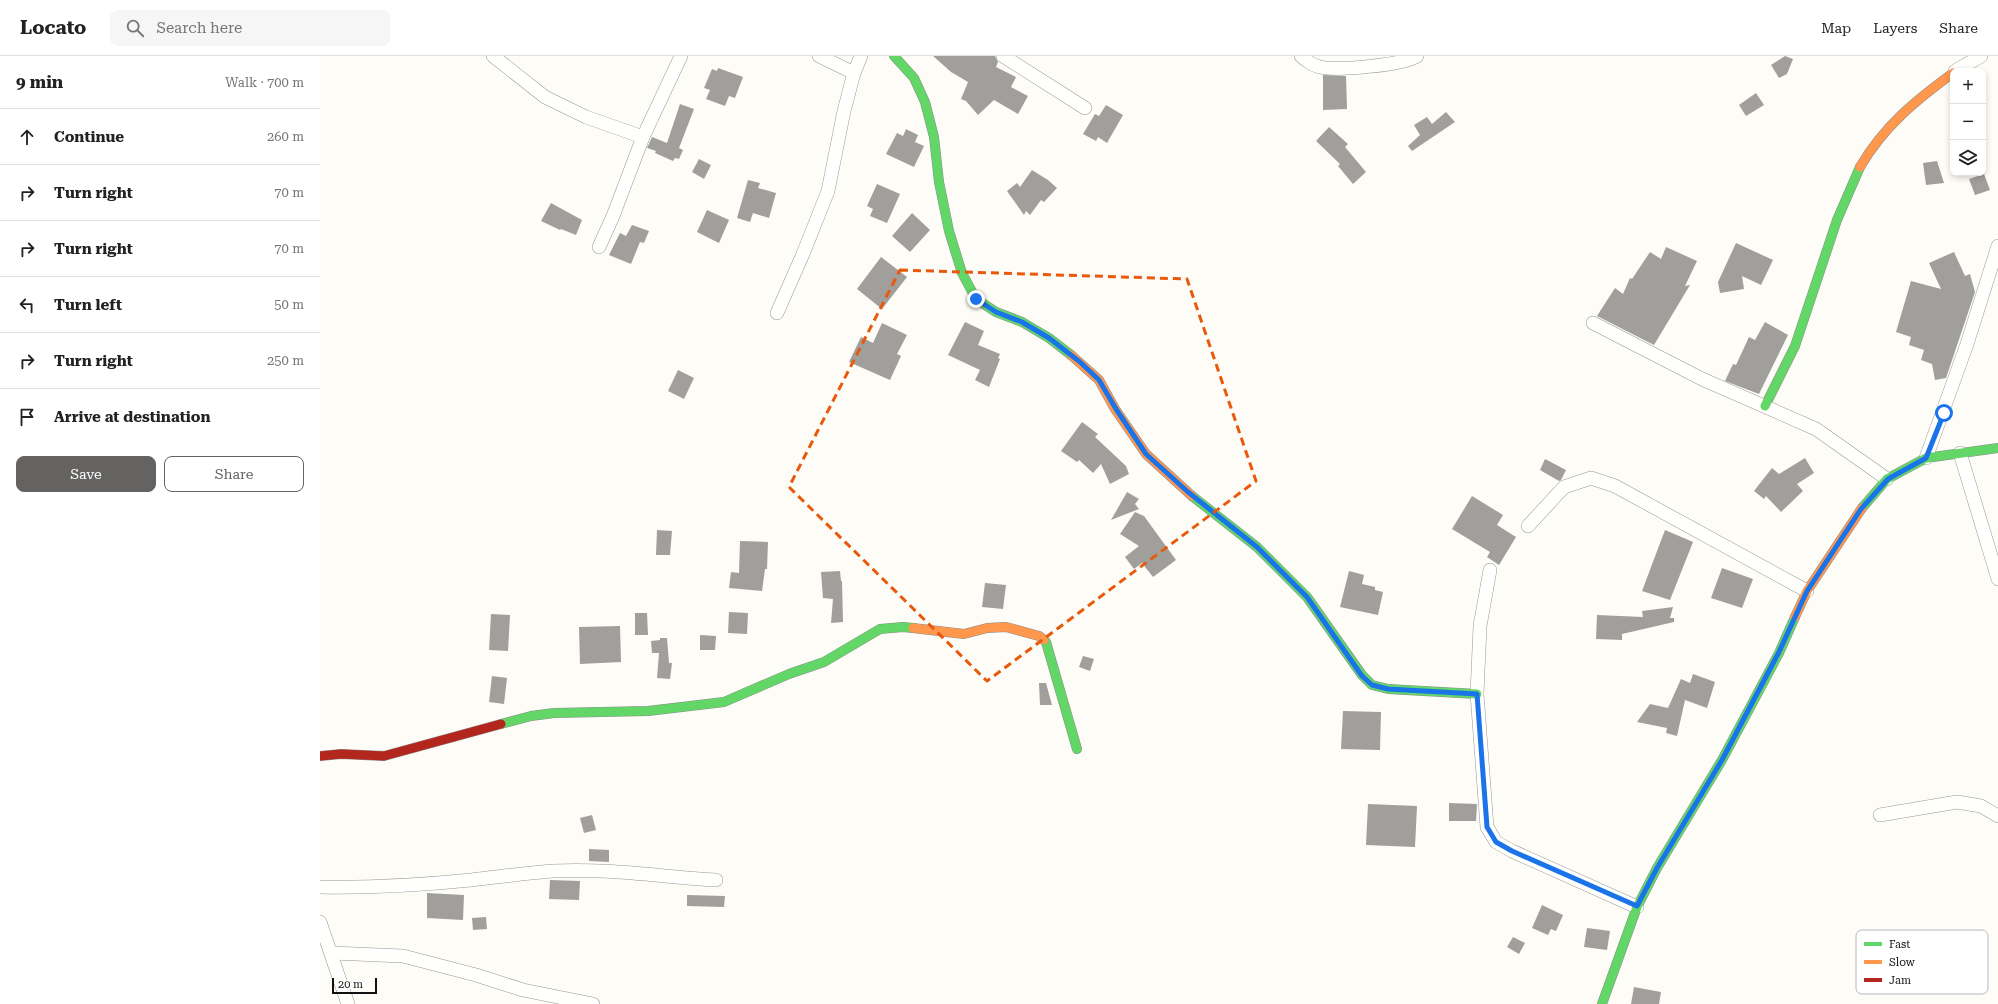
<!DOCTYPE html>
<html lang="en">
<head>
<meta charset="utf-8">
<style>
	body { margin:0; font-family:"Roboto Serif",serif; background:#f6f6f6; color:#222 }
	.controls { position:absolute; right:12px; top:12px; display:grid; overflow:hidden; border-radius:8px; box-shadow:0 2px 6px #0003 }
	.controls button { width:36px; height:36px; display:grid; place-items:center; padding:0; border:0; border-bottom:1px solid #e0e0e0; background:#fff; color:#222; font:20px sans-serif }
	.scale { position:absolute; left:12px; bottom:10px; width:45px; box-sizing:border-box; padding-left:4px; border:2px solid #111; border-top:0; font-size:11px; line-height:14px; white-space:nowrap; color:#111; -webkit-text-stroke:3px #fff; paint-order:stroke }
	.stop { position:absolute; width:12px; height:12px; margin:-9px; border:3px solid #1a73e8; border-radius:50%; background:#fff }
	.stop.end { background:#1a73e8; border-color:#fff; box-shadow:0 1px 4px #0008 }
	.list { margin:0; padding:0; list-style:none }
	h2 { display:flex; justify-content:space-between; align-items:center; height:52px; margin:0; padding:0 16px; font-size:17px }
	h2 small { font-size:13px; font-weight:400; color:#767676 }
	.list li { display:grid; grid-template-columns:26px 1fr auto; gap:12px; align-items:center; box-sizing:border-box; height:56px; padding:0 16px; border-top:1px solid #e0e0e0 }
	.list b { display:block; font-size:15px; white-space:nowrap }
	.list em { font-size:13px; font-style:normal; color:#767676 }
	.actions { display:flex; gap:8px; padding:12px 16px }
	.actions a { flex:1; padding:9px 0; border:1px solid #646362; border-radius:8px; text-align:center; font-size:14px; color:#646362 }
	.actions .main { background:#646362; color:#fff }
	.icon { flex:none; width:22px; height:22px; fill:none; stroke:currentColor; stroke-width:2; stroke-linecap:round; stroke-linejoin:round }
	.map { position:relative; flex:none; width:1678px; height:948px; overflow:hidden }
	header { display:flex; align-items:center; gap:24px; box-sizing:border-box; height:56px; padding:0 20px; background:#fff; border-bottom:1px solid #e0e0e0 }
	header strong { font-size:19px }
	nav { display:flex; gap:22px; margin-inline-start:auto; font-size:14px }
	.search { width:280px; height:36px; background:#f6f6f6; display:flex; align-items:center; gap:10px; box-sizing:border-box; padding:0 14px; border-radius:8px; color:#767676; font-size:15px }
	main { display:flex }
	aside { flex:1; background:#fff }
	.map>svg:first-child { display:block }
	.building { fill:#a19f9c }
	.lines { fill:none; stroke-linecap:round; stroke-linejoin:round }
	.street-casing { stroke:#979795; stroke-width:14 }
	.fast-casing { stroke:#8e8d8b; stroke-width:10 }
	.slow-casing { stroke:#8e8d8b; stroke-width:10 }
	.jam-casing { stroke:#8e8d8b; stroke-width:10 }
	.street { stroke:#fffffe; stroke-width:13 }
	.fast { stroke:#63d668; stroke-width:9 }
	.slow { stroke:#ff974d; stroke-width:9 }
	.jam { stroke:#b3261e; stroke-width:9 }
	.route { stroke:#1a73e8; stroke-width:5 }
	.marked { fill:none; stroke:#e8590c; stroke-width:3; stroke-dasharray:8 5; stroke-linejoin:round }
	.key { fill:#fff; stroke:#b8b8b8; stroke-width:1 }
	.key-label { font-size:11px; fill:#111 }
</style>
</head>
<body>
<header>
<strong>Locato</strong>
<div class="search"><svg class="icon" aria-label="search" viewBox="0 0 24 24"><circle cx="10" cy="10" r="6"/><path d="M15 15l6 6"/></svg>Search here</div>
<nav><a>Map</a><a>Layers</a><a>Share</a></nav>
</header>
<main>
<aside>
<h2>9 min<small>Walk · 700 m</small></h2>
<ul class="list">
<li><svg class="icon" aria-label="ahead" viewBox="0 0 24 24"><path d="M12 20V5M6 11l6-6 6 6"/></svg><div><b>Continue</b></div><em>260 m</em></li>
<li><svg class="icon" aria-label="right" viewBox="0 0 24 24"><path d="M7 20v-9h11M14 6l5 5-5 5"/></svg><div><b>Turn right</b></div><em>70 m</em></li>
<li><svg class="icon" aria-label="right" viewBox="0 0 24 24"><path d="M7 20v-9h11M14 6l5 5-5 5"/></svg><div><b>Turn right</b></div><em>70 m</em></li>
<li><svg class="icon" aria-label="left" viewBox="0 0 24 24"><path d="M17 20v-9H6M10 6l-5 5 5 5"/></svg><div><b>Turn left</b></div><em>50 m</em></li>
<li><svg class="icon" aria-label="right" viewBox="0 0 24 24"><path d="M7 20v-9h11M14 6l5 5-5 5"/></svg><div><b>Turn right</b></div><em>250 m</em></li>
<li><svg class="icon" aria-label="arrive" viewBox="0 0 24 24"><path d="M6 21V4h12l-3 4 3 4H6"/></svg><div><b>Arrive at destination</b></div></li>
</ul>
<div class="actions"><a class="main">Save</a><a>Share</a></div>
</aside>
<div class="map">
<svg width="1678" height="948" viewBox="0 0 1678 948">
	<rect width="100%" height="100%" fill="#fdfcf7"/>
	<!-- building -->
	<g class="building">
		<polygon points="613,0 675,0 678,6 676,11 696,21 691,31 708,40 698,58 674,44 658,59 646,45 641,43 648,26 631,16"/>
		<polygon points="1465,0 1473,3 1467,18 1459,22 1451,9"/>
		<polygon points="398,12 423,21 415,42 409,40 405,50 386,43 390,34 384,32 392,13 397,15"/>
		<polygon points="1003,19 1026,20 1027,53 1003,54"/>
		<polygon points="1436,37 1444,49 1426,60 1419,49"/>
		<polygon points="360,48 374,53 359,92 363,94 359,103 355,102 353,105 335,97 336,95 327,92 332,81 347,87"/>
		<polygon points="786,49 803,59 787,87 778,81 776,85 763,78 775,58 779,60"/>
		<polygon points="1126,56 1135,66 1092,95 1088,90 1100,79 1094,69 1107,61 1112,68"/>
		<polygon points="1009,71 1028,88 1025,91 1046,116 1033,128 1018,110 1020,108 996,85"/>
		<polygon points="586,73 598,79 595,86 604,90 594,111 566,98 577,77 583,80"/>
		<polygon points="379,103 391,109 384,123 372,116"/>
		<polygon points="1617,105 1624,127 1606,129 1603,107"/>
		<polygon points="712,114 728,124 737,132 724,146 721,144 710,159 706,155 704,159 687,135 697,127 700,131"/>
		<polygon points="1664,118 1670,134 1655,139 1649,123"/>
		<polygon points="428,124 440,127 438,132 456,137 449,162 433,157 430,166 417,162"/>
		<polygon points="557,128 580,138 567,167 550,160 553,153 547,150"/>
		<polygon points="231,147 262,164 256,179 241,173 240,174 221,165"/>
		<polygon points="387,154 409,164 399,187 377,176"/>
		<polygon points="592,157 610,174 590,196 572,180"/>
		<polygon points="312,169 329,175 324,187 320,186 311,208 289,199 300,177 306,180"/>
		<polygon points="1416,187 1453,204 1441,229 1422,220 1424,233 1400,237 1398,226"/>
		<polygon points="1346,191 1377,205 1365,230 1370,229 1334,289 1277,260 1295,232 1303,238 1310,222 1312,223 1330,196 1341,203"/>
		<polygon points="1634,196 1645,220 1650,218 1655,236 1626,322 1615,324 1612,308 1601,304 1604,294 1589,289 1591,281 1576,276 1591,225 1621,233 1609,207"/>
		<polygon points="561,201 587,221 562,253 537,233"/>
		<polygon points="645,266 664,275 658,289 680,298 678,302 680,303 669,331 655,324 660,314 628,299"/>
		<polygon points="1445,266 1468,279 1439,338 1405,325 1413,308 1416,309 1429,281 1435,284"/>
		<polygon points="562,267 587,279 577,298 581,300 570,324 529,306 541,281 553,287"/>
		<polygon points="358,314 374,322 364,343 348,335"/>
		<polygon points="762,366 778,378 775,381 806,410 809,418 790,428 781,408 773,417 759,404 757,406 741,395"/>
		<polygon points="1485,402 1494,417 1477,428 1483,435 1461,456 1446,440 1444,443 1434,435 1452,412 1459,418"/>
		<polygon points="1225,403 1246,414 1241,424 1239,425 1220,414"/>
		<polygon points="807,436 819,443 815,448 819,453 791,464"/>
		<polygon points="1152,440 1183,459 1177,469 1196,481 1179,509 1167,501 1170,496 1132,473"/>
		<polygon points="815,456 824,460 856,504 833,521 822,507 814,513 805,501 819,490 800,478"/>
		<polygon points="337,474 352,475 350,499 336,499"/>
		<polygon points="1345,474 1373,486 1350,544 1322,535"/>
		<polygon points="420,485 448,486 447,513 445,513 442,535 409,532 411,516 419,517"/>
		<polygon points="1402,512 1433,523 1422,552 1391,542"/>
		<polygon points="520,515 521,525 522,525 523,566 511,567 513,543 503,542 501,516"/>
		<polygon points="1029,515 1044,519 1042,528 1055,531 1055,534 1063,536 1058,559 1020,551"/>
		<polygon points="665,527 686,529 683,553 662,551"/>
		<polygon points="1353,551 1350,562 1354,562 1354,566 1302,578 1302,584 1276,583 1277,559 1323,561 1322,555"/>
		<polygon points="409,556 428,557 427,578 408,577"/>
		<polygon points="315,557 327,557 328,579 315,579"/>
		<polygon points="171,558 190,559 188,595 169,594"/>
		<polygon points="300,570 301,606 260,608 259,571"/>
		<polygon points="380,579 396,580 395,594 380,594"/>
		<polygon points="340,582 347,582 349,607 352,607 350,623 337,622 339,597 332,597 331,585 340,584"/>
		<polygon points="763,600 774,603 770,615 759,611"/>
		<polygon points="1373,618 1395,626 1387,652 1365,644 1357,680 1346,677 1347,672 1317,666 1330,648 1348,652 1361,623 1370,627"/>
		<polygon points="172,620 187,622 184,648 169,646"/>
		<polygon points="719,627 726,627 732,649 720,649"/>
		<polygon points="1023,655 1061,656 1060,694 1021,693"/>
		<polygon points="1129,747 1157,748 1156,765 1129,765"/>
		<polygon points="1048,748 1097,750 1095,791 1046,789"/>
		<polygon points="272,759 276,774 264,777 260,762"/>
		<polygon points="269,793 289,794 289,806 269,805"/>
		<polygon points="230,824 260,825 259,844 229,843"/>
		<polygon points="107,837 144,839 143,864 107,862"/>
		<polygon points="367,839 405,840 404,851 367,850"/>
		<polygon points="1222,849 1243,859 1236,875 1231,873 1228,879 1212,872"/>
		<polygon points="166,861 167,873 153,874 152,862"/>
		<polygon points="1267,872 1290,875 1287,894 1264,891"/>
		<polygon points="1193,881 1205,887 1199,898 1187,891"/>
		<polygon points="1314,931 1341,936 1339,948 1311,948"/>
	</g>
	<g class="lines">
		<defs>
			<g id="street">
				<polyline points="173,0 225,41 266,61 323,81"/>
				<polyline points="499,0 534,17"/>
				<polyline points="683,0 765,52"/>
				<path d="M981 0C985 4 994 10 1000 11 1017 15 1083 9 1097 0"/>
				<polyline points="1635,15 1661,0"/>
				<polyline points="279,191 293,160 323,81 361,0"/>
				<polyline points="457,257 483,198 508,135 524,55 534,17 541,0"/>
				<polyline points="1273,267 1382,323 1496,373 1567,423"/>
				<polyline points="1640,397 1678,523"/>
				<polyline points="1606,402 1647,288 1678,190"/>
				<polyline points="1208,470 1244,431 1271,422 1295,430 1487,535"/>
				<polyline points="1170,514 1160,570 1157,638 1167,771 1176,786 1192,795 1317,851"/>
				<polyline points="1560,759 1637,746 1661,750 1678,760"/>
				<path d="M0 831C51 832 101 829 151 824 179 821 205 817 233 815 287 812 342 821 396 824"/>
				<polyline points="0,866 28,948"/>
				<polyline points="12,897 83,900 156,919 203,934 273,948"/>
			</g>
			<g id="fast">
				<polyline points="574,0 594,22 605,46 614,81 619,126 629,175 642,217 656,243 676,256 702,266 729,282 751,299"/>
				<polyline points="1445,350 1475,290 1517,164 1540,111"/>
				<polyline points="872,440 937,491 987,541 1042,619 1052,629 1068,633 1157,638"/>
				<polyline points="1542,452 1567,423 1606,402 1678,392"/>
				<polyline points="724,584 726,586 757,693"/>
				<polyline points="181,668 211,660 234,657 328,655 404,646 469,618 504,606 560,573 583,571 593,572"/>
				<polyline points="1282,948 1317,851 1337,812 1402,704 1459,597 1475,561"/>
			</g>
			<g id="slow">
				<path d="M1540 111C1564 70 1595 45 1633 17"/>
				<polyline points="751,299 779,324 795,353 826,398 872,440"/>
				<polyline points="1475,561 1487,535 1542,452"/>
				<polyline points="593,572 644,578 667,572 686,571 719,580 724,584"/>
			</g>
			<polyline id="jam" points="0,700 21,698 64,700 181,668"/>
		</defs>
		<!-- street casing -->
		<use href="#street" class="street-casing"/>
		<!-- fast casing -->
		<use href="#fast" class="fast-casing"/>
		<!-- slow casing -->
		<use href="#slow" class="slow-casing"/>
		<!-- jam casing -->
		<use href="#jam" class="jam-casing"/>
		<!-- street -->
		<use href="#street" class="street"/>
		<!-- fast -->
		<use href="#fast" class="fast"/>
		<!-- slow -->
		<use href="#slow" class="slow"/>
		<!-- jam -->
		<use href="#jam" class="jam"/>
	</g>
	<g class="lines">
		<!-- route -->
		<polyline class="route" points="656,243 676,256 702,266 729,282 760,306 779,324 796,353 826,398 868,436 937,491 987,541 1042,620 1052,629 1068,633 1157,638 1167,771 1176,786 1192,795 1317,850 1337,812 1402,704 1459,596 1487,535 1541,453 1568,423 1606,402 1624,357"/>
	</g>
	<!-- marked area -->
	<path class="marked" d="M580 214 867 223 936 425 667 625 469 431Z"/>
	<!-- legend -->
	<rect x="1536" y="874" width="132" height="64" rx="6" class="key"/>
	<rect x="1544" y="886" width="18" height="4" fill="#63d668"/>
	<rect x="1544" y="904" width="18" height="4" fill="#ff974d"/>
	<rect x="1544" y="922" width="18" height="4" fill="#b3261e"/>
	<g class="key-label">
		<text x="1569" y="892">Fast</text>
		<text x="1569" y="910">Slow</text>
		<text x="1569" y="928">Jam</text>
	</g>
</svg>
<div class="controls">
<button>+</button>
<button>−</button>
<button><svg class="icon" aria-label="layers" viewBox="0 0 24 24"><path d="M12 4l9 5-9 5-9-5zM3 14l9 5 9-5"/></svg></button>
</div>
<div class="scale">20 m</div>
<div class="stop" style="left:1624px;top:357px"></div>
<div class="stop end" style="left:656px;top:243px"></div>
</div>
</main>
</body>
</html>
